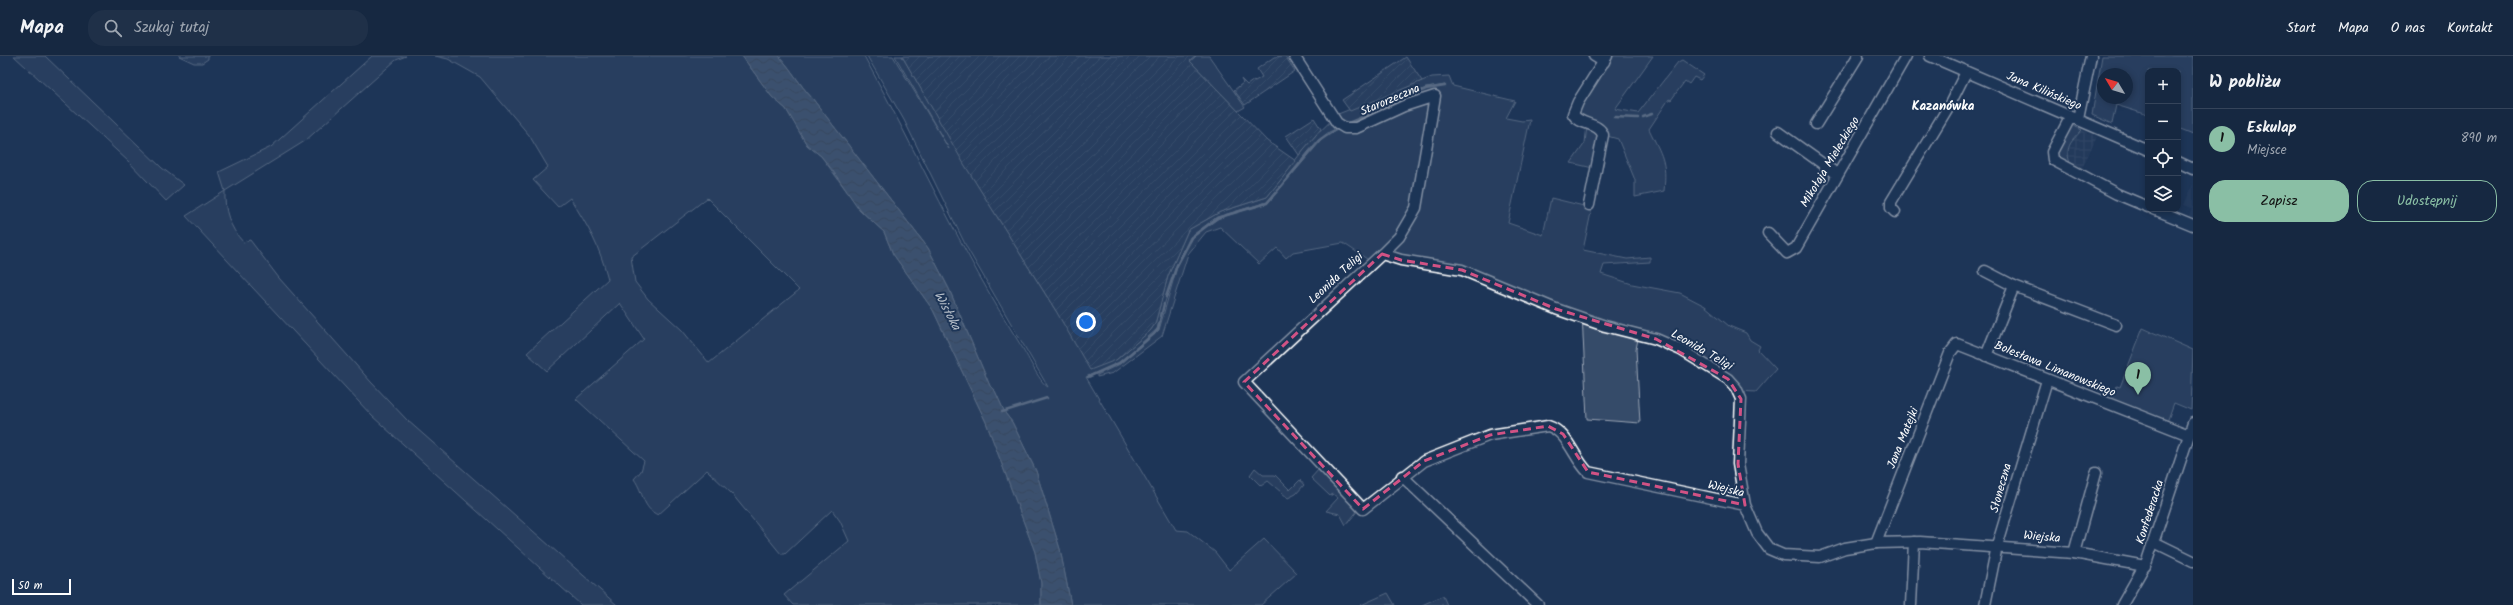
<!DOCTYPE html>
<html lang="pl">
<head>
<meta charset="utf-8">
<style>
	body { margin:0; font-family:Kalam,sans-serif; background:#1f3048; color:#f1f3f6 }
	.controls { position:absolute; right:12px; top:12px; display:grid; overflow:hidden; border-radius:8px; box-shadow:0 2px 6px #0003 }
	.controls button { width:36px; height:36px; display:grid; place-items:center; padding:0; border:0; border-bottom:1px solid #35445a; background:#162841; color:#f1f3f6; font:20px sans-serif }
	.compass { position:absolute; left:2097px; top:12px; width:36px; height:36px; border-radius:50%; background:#162841; box-shadow:0 2px 6px #0003; rotate:308deg }
	.scale { position:absolute; left:12px; bottom:10px; width:59px; box-sizing:border-box; padding-left:4px; border:2px solid #fff; border-top:0; font-size:11px; line-height:14px; white-space:nowrap; color:#fff; -webkit-text-stroke:3px #1d3557; paint-order:stroke }
	.you { position:absolute; left:1086px; top:266px; width:14px; height:14px; margin:-10px; border:3px solid #fff; border-radius:50%; background:#1a73e8; box-shadow:0 0 0 6px #1a73e833 }
	.badge { display:grid; place-items:center; width:26px; height:26px; border-radius:50%; background:#8abfa5; color:#111; font-size:13px; font-weight:700 }
	.pin { position:absolute; translate:-50% -33px; filter:drop-shadow(0 1px 2px #0008) }
	.pin::after { content:''; position:absolute; top:21px; width:14px; height:12px; background:inherit; clip-path:polygon(0 0,100% 0,50% 100%) }
	.list { margin:0; padding:0; list-style:none }
	h2 { display:flex; justify-content:space-between; align-items:center; height:52px; margin:0; padding:0 16px; font-size:17px }
	h2 small { font-size:13px; font-weight:400; color:#9ea6b1 }
	.list li { display:grid; grid-template-columns:26px 1fr auto; gap:12px; align-items:center; box-sizing:border-box; height:60px; padding:0 16px; border-top:1px solid #35445a }
	.list b { display:block; font-size:15px; white-space:nowrap }
	.list p { margin:0; font-size:13px; white-space:nowrap; color:#9ea6b1 }
	.list em { font-size:13px; font-style:normal; color:#9ea6b1 }
	.actions { display:flex; gap:8px; padding:12px 16px }
	.actions a { flex:1; padding:9px 0; border:1px solid #8abfa5; border-radius:16px; text-align:center; font-size:14px; color:#8abfa5 }
	.actions .main { background:#8abfa5; color:#111 }
	.icon { flex:none; width:22px; height:22px; fill:none; stroke:currentColor; stroke-width:2; stroke-linecap:round; stroke-linejoin:round }
	.map { position:relative; flex:none; width:2193px; height:549px; overflow:hidden }
	header { display:flex; align-items:center; gap:24px; box-sizing:border-box; height:56px; padding:0 20px; background:#162841; border-bottom:1px solid #35445a }
	header strong { font-size:19px }
	nav { display:flex; gap:22px; margin-inline-start:auto; font-size:14px }
	.search { width:280px; height:36px; background:#1f3048; display:flex; align-items:center; gap:10px; box-sizing:border-box; padding:0 14px; border-radius:16px; color:#9ea6b1; font-size:15px }
	main { display:flex }
	aside { flex:1; background:#162841 }
	.map>svg:first-child { display:block }
	.built { fill:#2a4161 }
	.industrial { fill:url(#industrial-grid) }
	.green { fill:#364b69; stroke:#9aa5b4; fill-rule:evenodd }
	.garden { fill:url(#garden-furrows); stroke:#9aa5b4 }
	.water { fill:url(#water-waves); stroke:#a0aab8 }
	.lines { fill:none; stroke-linecap:round; stroke-linejoin:round }
	.stream { stroke:#a0aab8; stroke-width:2.5 }
	.minor-casing { stroke:#fff; stroke-width:13 }
	.minor { stroke:#1d3557; stroke-width:10 }
	.marked { fill:none; stroke:#d15284; stroke-width:3; stroke-dasharray:8 5; stroke-linejoin:round }
	.labels { text-anchor:middle; dominant-baseline:central; stroke-width:4; stroke-linejoin:round; paint-order:stroke }
	.street-label { font-size:12px; fill:#fff; stroke:#1d3557 }
	.neighbourhood-label { font-size:13px; font-weight:bold; fill:#fff; stroke:#1d3557 }
	.water-label { font-size:13px; font-style:italic; fill:#b8c0ca; stroke:#1d3557 }
</style>
</head>
<body>
<header>
<strong>Mapa</strong>
<div class="search"><svg class="icon" aria-label="search" viewBox="0 0 24 24"><circle cx="10" cy="10" r="6"/><path d="M15 15l6 6"/></svg>Szukaj tutaj</div>
<nav><a>Start</a><a>Mapa</a><a>O nas</a><a>Kontakt</a></nav>
</header>
<main>
<div class="map">
<svg width="2193" height="549" viewBox="0 0 2193 549">
	<defs>
		<pattern id="industrial-grid" width="8" height="8" patternUnits="userSpaceOnUse"><rect width="8" height="8" fill="#2a4161"/><path d="M0 4h8M4 0v8" fill="none" stroke="#4a5e79"/></pattern>
		<pattern id="garden-furrows" width="10" height="10" patternUnits="userSpaceOnUse"><rect width="10" height="10" fill="#364b69"/><path d="M-1 1l2-2M0 10L10 0M9 11l2-2" fill="none" stroke="#546680"/></pattern>
		<pattern id="water-waves" width="16" height="10" patternUnits="userSpaceOnUse"><rect width="16" height="10" fill="#617289"/><path d="M0 5q4-4 8 0t8 0" fill="none" stroke="#555d67"/></pattern>
	</defs>
	<rect width="100%" height="100%" fill="#1d3557"/>
	<filter id="ink" filterUnits="userSpaceOnUse"><feTurbulence type="fractalNoise" baseFrequency=".025" numOctaves="2"/><feDisplacementMap in="SourceGraphic" scale="8" xChannelSelector="R" yChannelSelector="G"/><feConvolveMatrix kernelMatrix="1 2 1 2 8 2 1 2 1" color-interpolation-filters="sRGB"/></filter>
	<g filter="url(#ink)">
		<!-- built -->
		<polygon class="built" points="2193,128 2193,164 2188,162 2192,153 2184,149"/>
		<!-- industrial -->
		<polygon class="industrial" points="2082,74 2097,81 2081,114 2071,110 2067,96 2072,85"/>
		<!-- green -->
		<g class="green">
			<polygon points="14,0 45,0 162,112 184,129 166,145 129,106"/>
			<polygon points="179,0 208,0 208,3 202,7 194,7"/>
			<path d="M372 0H406L396 4 305 85 225 135C224 154 230 172 243 186L250 184 279 222 371 326 407 364 617 549H581L372 360 186 160 225 135 219 116 271 91Z"/>
			<path d="M435 0H742L772 41 786 53 807 89 821 100 862 156 884 176 893 198 933 254 986 366 1035 496 1041 527V549H793L784 539 849 485 840 465 832 454 785 498H781L732 438 707 414 658 459C642 452 644 437 634 423L641 415 644 405 576 343 644 283 620 247 547 315 527 297 608 223C599 189 589 172 570 142L558 151 533 124 548 111 529 79 480 21 448 3ZM707 142 799 234 709 307 682 274 648 243 635 226 631 201Z"/>
			<path d="M779 0H864C917 96 961 196 1020 288 1027 298 1039 326 1048 331L967 192 904 64 867 0H893L949 93 895 0H902L978 130 1056 255 1116 304 1150 275 1155 268 1168 220 1188 174 1220 156 1267 141 1310 85 1338 58 1432 21 1449 20 1453 30 1515 45 1506 62 1522 65 1530 64 1508 167 1543 179 1551 142 1592 152 1583 194 1627 203 1650 201V206L1604 209 1601 218 1632 228 1680 237 1705 250 1729 270 1746 277 1750 284 1760 290 1758 294 1776 313 1756 336 1738 335 1658 281 1640 273 1636 293 1640 367 1587 363 1582 258 1504 230 1400 201 1370 205 1343 187 1293 196 1286 202 1277 192 1259 208 1220 171 1206 176 1188 198 1162 280 1113 317 1097 321V319L1120 308 1159 274 1177 211 1195 178 1219 162 1268 147 1325 80 1377 55 1378 57 1383 55 1382 53 1426 33 1445 29 1426 32 1329 76 1318 84 1267 146 1217 161 1190 181 1176 210 1157 273 1119 307 1086 321 1176 474 1188 475 1215 496 1229 514 1264 483 1297 517 1261 549H1071L1060 493 1036 415 1012 366 1005 357 995 335 990 330 949 233 928 192 812 42C799 28 792 14 779 0Z"/>
			<polygon points="1196,0 1209,0 1245,51 1238,55 1190,5"/>
			<path d="M1610 0H1653L1615 53 1638 57 1678 6 1682 4 1704 19 1700 24 1694 21 1689 28 1685 25 1671 44 1669 43 1649 73C1662 100 1667 105 1664 135L1635 141V124L1618 83 1607 80 1578 59V52Z"/>
			<path d="M2102 0H2193V78L2178 72V15H2148V59L2116 49 2112 68 2092 59ZM2103 18H2127V42H2103Z"/>
			<polygon points="1587,69 1599,76 1593,112 1571,107 1585,87"/>
			<path d="M2072 69 2082 74C2070 87 2064 91 2071 110L2060 104 2056 99Z"/>
			<polygon points="2143,272 2193,294 2191,354 2174,347 2167,366 2111,343 2117,330 2120,331"/>
			<polygon points="1255,412 1263,419 1275,419 1290,434 1300,424 1304,429 1296,438 1288,442 1268,425 1261,430 1250,419"/>
			<polygon points="1319,413 1329,426 1341,435 1347,445 1359,453 1346,469 1340,458 1326,455 1338,442 1333,438 1330,440 1311,422"/>
			<polygon points="1388,537 1395,549 1361,549"/>
			<polygon points="1443,540 1447,549 1422,549 1442,540"/>
		</g>
		<!-- garden -->
		<g class="garden">
			<polygon points="902,0 1196,0 1190,5 1267,85 1296,105 1267,141 1220,156 1188,174 1168,220 1155,268 1150,275 1116,304 1090,314 1056,255 964,108"/>
			<polygon points="1285,0 1295,15 1245,49 1234,34 1243,27 1241,23 1247,29 1254,24 1255,25 1262,21 1257,13 1274,1"/>
			<polygon points="1406,1 1422,25 1350,55 1342,44"/>
			<polygon points="1314,62 1321,73 1299,99 1286,80"/>
		</g>
		<!-- water -->
		<path class="water" d="M742 0H779C792 14 799 28 812 42L928 192 949 233 990 330 995 335 1005 357 1012 366 1036 415 1060 493 1071 549H1041V527L1035 496 986 366 933 254 893 198 884 176 859 153 833 115 821 100 807 89 786 53 772 41Z"/>
		<g class="lines">
			<!-- stream -->
			<g class="stream">
				<polyline points="1382,52 1426,33 1445,30"/>
				<polyline points="1614,61 1638,62"/>
				<polyline points="1643,61 1652,58"/>
				<polyline points="1346,68 1377,55"/>
				<polyline points="1166,241 1177,209 1191,182 1217,162 1267,147 1319,85 1338,72"/>
				<polyline points="1088,321 1119,307 1154,278 1158,273 1164,248"/>
				<polyline points="1002,356 1047,342"/>
			</g>
			<defs>
				<g id="minor">
					<polyline points="1294,0 1337,67 1345,72 1356,72 1404,50 1435,40 1416,152 1399,181 1382,198"/>
					<polyline points="1594,0 1604,6"/>
					<polyline points="1930,0 2148,94"/>
					<polyline points="2071,60 2052,96 2053,104 2117,138 2148,151"/>
					<polyline points="2078,63 2091,0"/>
					<polyline points="1816,68 1858,0"/>
					<polyline points="1778,76 1837,118"/>
					<polyline points="2178,106 2193,113"/>
					<path d="M1589 149 1603 79C1599 66 1580 70 1573 58L1578 46 1607 0"/>
					<polyline points="2154,153 2193,169"/>
					<polyline points="1895,156 1891,152 1891,146 1949,50 1966,16"/>
					<polyline points="1768,177 1787,197 1796,192 1906,0"/>
					<polyline points="1985,215 2014,230 2116,269"/>
					<polyline points="1986,300 2014,230"/>
					<polyline points="1402,420 1538,549"/>
					<path d="M1745 449 1738 408 1741 343 1736 332 1728 323 1681 294 1656 283 1605 270 1556 253 1462 214 1401 204 1382 198 1244 326 1363 453 1424 405 1490 379 1548 370C1568 376 1573 401 1588 416L1745 449 1757 477 1769 493 1783 499 1820 501 1845 492 1876 487 1920 486 2074 497 2145 510"/>
					<polyline points="2154,486 2193,505"/>
					<polyline points="1876,487 1950,297 1957,288 2189,379"/>
					<polyline points="2074,497 2096,417"/>
					<polyline points="1911,549 1914,486"/>
					<polyline points="1985,549 1997,490 2047,324"/>
					<polyline points="2122,549 2147,505 2193,367"/>
				</g>
			</defs>
			<!-- minor casing -->
			<use href="#minor" class="minor-casing"/>
			<!-- minor -->
			<use href="#minor" class="minor"/>
		</g>
	</g>
	<!-- marked area -->
	<path d="M0 0H2193V549H0ZM1382 198 1401 204 1462 214 1556 253 1656 283 1728 323 1741 343 1738 408 1745 449 1588 416 1563 378 1548 370 1490 379 1424 405 1363 453 1244 326Z" fill="#1d3557" fill-opacity=".55" fill-rule="evenodd"/>
	<path class="marked" d="M1382 198 1401 204 1462 214 1556 253 1656 283 1728 323 1741 343 1738 408 1745 449 1588 416 1563 378 1548 370 1490 379 1424 405 1363 453 1244 326Z"/>
	<g class="labels">
		<!-- street labels -->
		<g class="street-label">
			<text transform="translate(2044 35) rotate(23)">Jana Kilińskiego</text>
			<text transform="translate(1390 44) rotate(-23)">Starorzeczna</text>
			<text transform="translate(1830 106) rotate(-59)">Mikołaja Mieleckiego</text>
			<text transform="translate(1336 222) rotate(-43)">Leonida Teligi</text>
			<text transform="translate(1702 294) rotate(30)">Leonida Teligi</text>
			<text transform="translate(2055 313) rotate(22)">Bolesława Limanowskiego</text>
			<text transform="translate(1903 382) rotate(-68)">Jana Matejki</text>
			<text transform="translate(2001 432) rotate(-74)">Słoneczna</text>
			<text transform="translate(1726 433) rotate(14)">Wiejska</text>
			<text transform="translate(2150 456) rotate(-72)">Konfederacka</text>
			<text transform="translate(2042 481) rotate(5)">Wiejska</text>
		</g>
		<!-- neighbourhood labels -->
		<g class="neighbourhood-label">
			<text x="1943" y="50">Kazanówka</text>
		</g>
		<!-- water labels -->
		<g class="water-label">
			<text transform="translate(947 255) rotate(62)">Wisłoka</text>
		</g>
	</g>
</svg>
<div class="controls">
<button>+</button>
<button>−</button>
<button><svg class="icon" aria-label="locate" viewBox="0 0 24 24"><circle cx="12" cy="12" r="6"/><path d="M12 2v4M12 18v4M2 12h4M18 12h4"/></svg></button>
<button><svg class="icon" aria-label="layers" viewBox="0 0 24 24"><path d="M12 4l9 5-9 5-9-5zM3 14l9 5 9-5"/></svg></button>
</div>
<svg class="compass" viewBox="-18 -18 36 36"><path d="M0-13l5 13h-10z" fill="#e53935"/><path d="M0 13l5-13h-10z" fill="#9ea6b1"/></svg>
<div class="scale">50 m</div>
<div class="you"></div>
<div class="pin badge" style="left:2138px;top:339px">1</div>
</div>
<aside>
<h2>W pobliżu<small></small></h2>
<ul class="list">
<li><span class="badge">1</span><div><b>Eskulap</b><p>Miejsce</p></div><em>890 m</em></li>
</ul>
<div class="actions"><a class="main">Zapisz</a><a>Udostępnij</a></div>
</aside>
</main>
</body>
</html>
